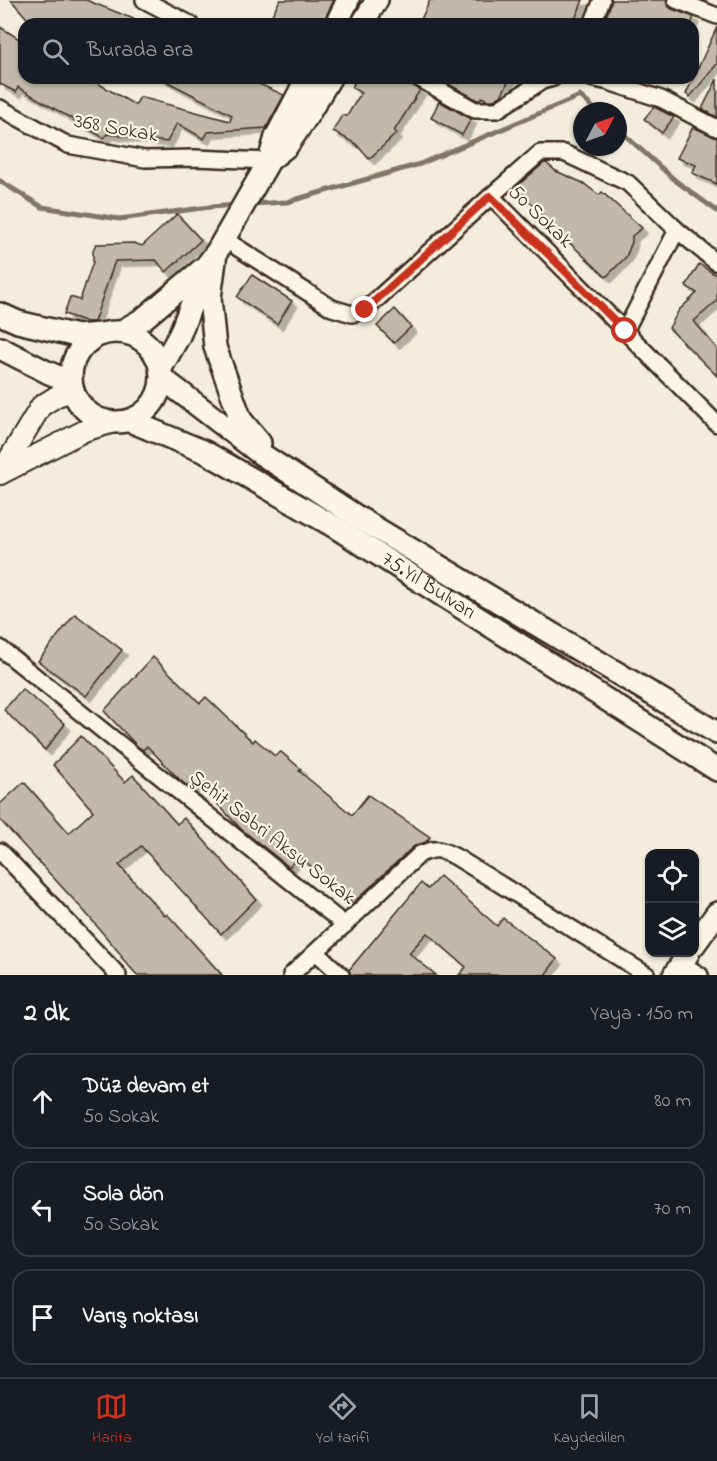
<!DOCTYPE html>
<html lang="tr">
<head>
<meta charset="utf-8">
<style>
	body { margin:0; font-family:"Indie Flower",sans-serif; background:#242831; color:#f1f3f6 }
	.controls { position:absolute; right:18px; bottom:18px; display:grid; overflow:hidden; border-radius:12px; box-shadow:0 2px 4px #0004 }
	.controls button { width:54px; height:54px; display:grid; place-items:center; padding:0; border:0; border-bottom:2px solid #363941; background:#171b24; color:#f1f3f6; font:30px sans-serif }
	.compass { position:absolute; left:573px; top:102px; width:54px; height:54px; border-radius:50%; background:#171b24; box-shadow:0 2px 4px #0004; rotate:49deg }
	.stop { position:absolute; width:18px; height:18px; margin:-14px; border:4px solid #c8321e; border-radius:50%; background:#fff }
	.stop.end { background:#c8321e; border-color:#fff; box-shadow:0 2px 6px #0008 }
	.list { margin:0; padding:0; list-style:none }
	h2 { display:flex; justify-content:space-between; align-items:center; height:78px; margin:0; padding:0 24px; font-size:26px }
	h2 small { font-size:20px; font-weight:400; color:#9ea1a6 }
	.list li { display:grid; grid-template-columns:39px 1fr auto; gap:18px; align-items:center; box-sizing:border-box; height:96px; margin:0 12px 12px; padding:0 12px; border:2px solid #363941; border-radius:18px }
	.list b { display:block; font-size:22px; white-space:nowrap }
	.list p { margin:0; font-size:20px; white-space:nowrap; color:#9ea1a6 }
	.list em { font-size:20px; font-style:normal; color:#9ea1a6 }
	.icon { flex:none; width:33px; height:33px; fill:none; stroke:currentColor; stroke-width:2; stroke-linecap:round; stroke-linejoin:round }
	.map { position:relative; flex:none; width:717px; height:975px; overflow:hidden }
	.search { position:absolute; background:#171b24; box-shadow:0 2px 4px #0004; left:18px; right:18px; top:18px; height:66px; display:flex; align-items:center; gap:15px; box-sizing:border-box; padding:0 21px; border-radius:18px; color:#9ea1a6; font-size:22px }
	.sheet { height:402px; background:#171b24 }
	nav { display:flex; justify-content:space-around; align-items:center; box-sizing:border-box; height:84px; border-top:2px solid #363941; background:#171b24; font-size:16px; color:#9ea1a6 }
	nav a { display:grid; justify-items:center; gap:3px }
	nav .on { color:#c8321e }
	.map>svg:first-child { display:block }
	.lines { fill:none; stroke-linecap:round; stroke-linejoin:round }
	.stream { stroke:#817466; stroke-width:5 }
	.building { fill:#c3b9aa; stroke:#3b2a1e; stroke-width:1.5; filter:url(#shadow) }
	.minor-casing { stroke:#3b2a1e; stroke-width:20 }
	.tertiary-casing { stroke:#3b2a1e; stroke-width:24 }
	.secondary-casing { stroke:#3b2a1e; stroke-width:26 }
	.minor { stroke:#fcf5e5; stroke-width:15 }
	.tertiary { stroke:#fcf5e5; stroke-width:20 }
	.secondary { stroke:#fcf5e5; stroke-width:21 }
	.route { stroke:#c8321e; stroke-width:8 }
	.labels { text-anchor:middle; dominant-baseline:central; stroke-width:4.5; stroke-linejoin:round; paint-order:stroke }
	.street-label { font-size:21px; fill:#3b2a1e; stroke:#fcf5e5 }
</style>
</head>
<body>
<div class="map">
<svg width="717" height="975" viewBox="0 0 717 975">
	<defs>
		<filter id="shadow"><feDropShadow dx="5.5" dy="5.5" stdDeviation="0" flood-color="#0004"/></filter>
	</defs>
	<rect width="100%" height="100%" fill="#f4eddd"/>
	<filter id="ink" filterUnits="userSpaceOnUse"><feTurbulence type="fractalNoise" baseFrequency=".0167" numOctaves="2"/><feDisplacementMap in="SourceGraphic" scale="12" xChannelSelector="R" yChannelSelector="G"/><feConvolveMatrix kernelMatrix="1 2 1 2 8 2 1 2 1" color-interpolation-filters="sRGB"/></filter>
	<g filter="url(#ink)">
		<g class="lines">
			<!-- stream -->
			<g class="stream">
				<polyline points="618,129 676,181 717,211"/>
				<polyline points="0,181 42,207 119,219 210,207 236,205"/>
				<polyline points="251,204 287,202 420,164 580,96 597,111"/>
			</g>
		</g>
		<!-- building -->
		<g class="building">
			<polygon points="11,0 86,0 144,23 52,24 40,19 34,24 32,24"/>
			<polygon points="280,0 334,0 325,18 323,24 267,24"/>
			<polygon points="430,0 583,0 573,24 419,24"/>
			<polygon points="612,0 666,0 668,6 672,9 694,17 691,24 622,24 606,18"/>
			<polygon points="0,27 21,40 20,43 24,46 24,78 89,78 135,105 140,97 230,121 232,115 160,78 246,78 284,95 266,128 208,132 204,139 177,123 167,142 107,134 104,138 18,87 16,92 0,84"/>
			<polygon points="717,27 717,64 690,97 686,94"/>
			<polygon points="356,78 408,78 410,83 420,90 394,131 397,133 369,159 356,144 333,131 342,115 347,116 361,93 352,88"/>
			<polygon points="452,78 510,78 501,96 494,100 487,100 482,97 480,100 478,100 448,84"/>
			<polygon points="717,79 717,117 702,109"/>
			<polygon points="439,101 471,119 462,135 431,118"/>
			<polygon points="654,107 674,117 662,133 644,119"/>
			<polygon points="693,127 717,138 717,184 692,173 696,165 677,158"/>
			<polygon points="544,163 546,163 556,171 583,183 599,195 602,192 642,228 632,236 632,242 626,257 606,277 554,228 516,187"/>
			<polygon points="177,214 201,240 166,272 156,260 115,261 94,322 87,322 64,314 70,297 80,300 93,262 93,250 96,244 134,243 142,246"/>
			<polygon points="699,264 717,276 717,301 694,321 717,349 717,376 669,328 679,310 697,293 686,286"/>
			<polygon points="252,275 292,301 277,324 237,297"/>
			<polygon points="395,309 411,327 394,343 377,326"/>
			<polygon points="75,614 122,650 86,696 38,661"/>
			<polygon points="153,657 200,703 206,697 253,742 255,739 275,756 281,752 301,769 299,771 352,815 368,795 430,837 426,842 413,847 353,903 299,856 289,867 241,829 198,783 191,789 180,780 147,746 143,750 138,747 104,711"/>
			<polygon points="22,689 65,724 45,750 4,710"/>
			<polygon points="81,736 125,782 133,775 177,824 184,818 256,899 221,934 141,846 119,865 165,916 167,914 222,975 137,975 121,957 122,956 85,912 0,820 0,804 24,782 69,833 93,811 53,765"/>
			<polygon points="440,876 497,926 503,918 557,959 545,975 459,975 466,967 427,933 409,953 436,975 351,975 349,970 421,883 428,889"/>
		</g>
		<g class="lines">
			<defs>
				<g id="minor">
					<polyline points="144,0 190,24"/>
					<polyline points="676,0 717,16"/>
					<polyline points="592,24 602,0"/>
					<polyline points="418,78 475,110 497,110 542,81 553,78"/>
					<polyline points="591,78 609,82 661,99 717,128"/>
					<polyline points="0,108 68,145 145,159 195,158 269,161"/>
					<polyline points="491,196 717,424"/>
					<polyline points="224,239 332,308 352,314 365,310 491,196 540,153 564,153 628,183 677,230 717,263"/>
					<polyline points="625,331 677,230"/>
					<polyline points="0,648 345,925"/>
					<polyline points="0,851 118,975"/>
					<polyline points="316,952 341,975"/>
					<polyline points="681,963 700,975"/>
					<path d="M291 975 420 854C437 847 440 849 456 857L647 975"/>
				</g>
				<g id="tertiary">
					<polyline points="0,474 84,431 111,423"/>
					<polyline points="0,474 41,406 57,396 72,391"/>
				</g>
				<g id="secondary">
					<polyline points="336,24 348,0"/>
					<polyline points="362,24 377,0"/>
					<polyline points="272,158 287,146 306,118 330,78"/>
					<polyline points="216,253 210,298 215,347 241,420 260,443"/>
					<polyline points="0,314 18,322 77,336 100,334"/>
					<circle cx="116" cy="377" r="45"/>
					<polyline points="120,332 143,319 206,266 216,253 269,161 276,137 307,78"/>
					<polyline points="0,348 47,372 70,382"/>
					<polyline points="161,368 179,336 205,270"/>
					<polyline points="162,378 258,452 359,518 717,733"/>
					<path id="s1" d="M130 421 205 452 335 527 717 770"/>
					<polyline points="694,945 717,913"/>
					<polyline points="674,975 689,952"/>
				</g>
			</defs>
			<!-- minor casing -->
			<use href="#minor" class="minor-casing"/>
			<!-- tertiary casing -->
			<use href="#tertiary" class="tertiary-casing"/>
			<!-- secondary casing -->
			<use href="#secondary" class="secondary-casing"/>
			<!-- minor -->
			<use href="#minor" class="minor"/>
			<!-- tertiary -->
			<use href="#tertiary" class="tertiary"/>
			<!-- secondary -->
			<use href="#secondary" class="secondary"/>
		</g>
	</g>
	<g class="lines" filter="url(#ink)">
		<!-- route -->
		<polyline class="route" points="365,310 490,196 625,331"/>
	</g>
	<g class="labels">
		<!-- street labels -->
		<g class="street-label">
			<text transform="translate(116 129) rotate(10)">368 Sokak</text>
			<text transform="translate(540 217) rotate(44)">50 Sokak</text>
			<text stroke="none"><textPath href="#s1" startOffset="342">75.Yıl Bulvarı</textPath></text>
			<text transform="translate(272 838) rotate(38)">Şehit Sabri Aksu Sokak</text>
		</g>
	</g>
</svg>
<div class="controls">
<button><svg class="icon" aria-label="locate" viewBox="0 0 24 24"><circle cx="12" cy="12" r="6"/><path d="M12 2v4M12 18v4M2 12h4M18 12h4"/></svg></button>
<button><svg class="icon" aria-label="layers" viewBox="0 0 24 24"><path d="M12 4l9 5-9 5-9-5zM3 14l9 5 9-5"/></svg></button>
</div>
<svg class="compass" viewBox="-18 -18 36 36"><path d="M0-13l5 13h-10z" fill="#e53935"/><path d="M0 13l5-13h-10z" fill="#9ea1a6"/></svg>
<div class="stop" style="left:625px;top:331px"></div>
<div class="stop end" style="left:365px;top:310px"></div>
<div class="search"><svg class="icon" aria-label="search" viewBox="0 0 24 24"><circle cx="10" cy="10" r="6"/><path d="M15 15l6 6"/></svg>Burada ara</div>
</div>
<section class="sheet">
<h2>2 dk<small>Yaya · 150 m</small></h2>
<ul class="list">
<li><svg class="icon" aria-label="ahead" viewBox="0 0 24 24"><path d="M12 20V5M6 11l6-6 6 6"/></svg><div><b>Düz devam et</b><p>50 Sokak</p></div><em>80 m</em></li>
<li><svg class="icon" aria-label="left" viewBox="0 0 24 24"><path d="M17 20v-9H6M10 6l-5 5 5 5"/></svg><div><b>Sola dön</b><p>50 Sokak</p></div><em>70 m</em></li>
<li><svg class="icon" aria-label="arrive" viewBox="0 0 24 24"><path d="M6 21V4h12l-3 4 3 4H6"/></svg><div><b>Varış noktası</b></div></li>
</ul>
</section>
<nav>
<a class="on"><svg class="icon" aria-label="map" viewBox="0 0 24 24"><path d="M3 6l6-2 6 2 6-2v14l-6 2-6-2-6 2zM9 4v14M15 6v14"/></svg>Harita</a>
<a><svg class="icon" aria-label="directions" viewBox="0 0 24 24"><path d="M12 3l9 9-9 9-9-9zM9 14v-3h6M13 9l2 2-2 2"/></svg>Yol tarifi</a>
<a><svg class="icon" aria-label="saved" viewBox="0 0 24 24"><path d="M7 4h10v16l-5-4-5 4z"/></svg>Kaydedilen</a>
</nav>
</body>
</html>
